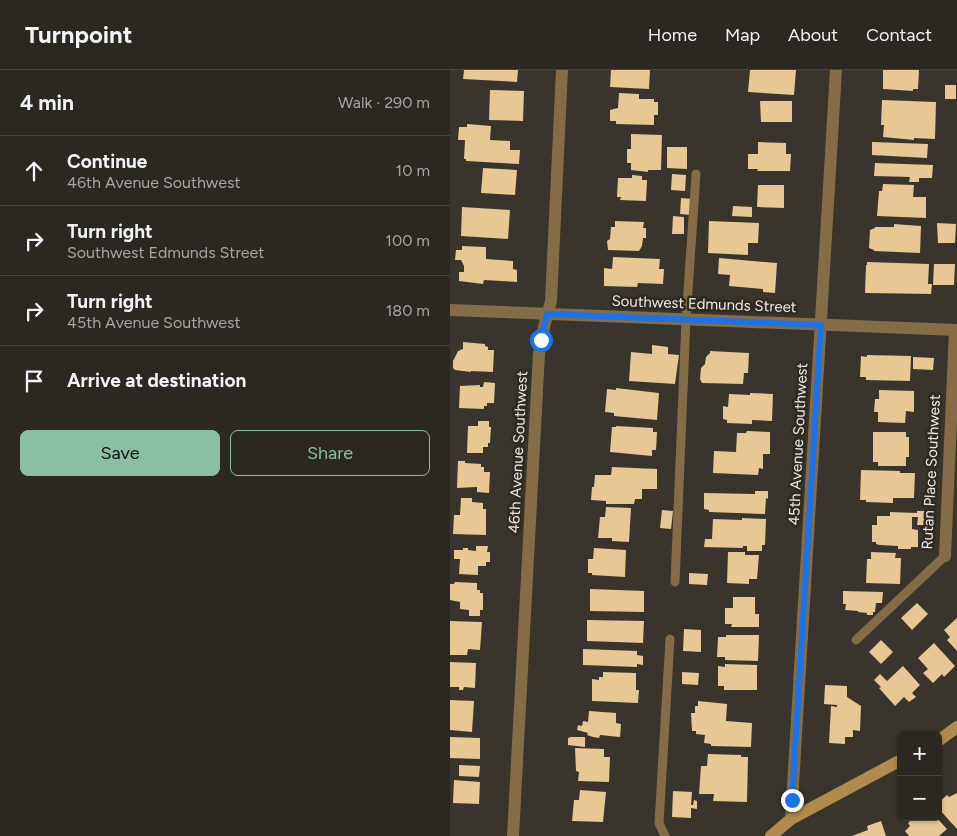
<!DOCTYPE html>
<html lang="en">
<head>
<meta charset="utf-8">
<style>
	body { margin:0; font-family:Figtree,sans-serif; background:#37332e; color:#f1f3f6 }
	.controls { position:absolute; right:15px; bottom:15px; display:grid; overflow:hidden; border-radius:8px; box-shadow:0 1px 4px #0004 }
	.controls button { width:45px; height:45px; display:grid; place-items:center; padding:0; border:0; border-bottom:1px solid #47443f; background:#2b2721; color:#f1f3f6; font:25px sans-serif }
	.stop { position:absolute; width:15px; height:15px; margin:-11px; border:4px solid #1a73e8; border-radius:50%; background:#fff }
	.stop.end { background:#1a73e8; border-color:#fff; box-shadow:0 1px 5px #0008 }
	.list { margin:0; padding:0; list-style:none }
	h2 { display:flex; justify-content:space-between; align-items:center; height:65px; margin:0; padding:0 20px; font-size:21px }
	h2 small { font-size:16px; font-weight:400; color:#a6a5a5 }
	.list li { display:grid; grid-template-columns:32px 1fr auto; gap:15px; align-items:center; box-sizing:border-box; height:70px; padding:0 20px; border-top:1px solid #47443f }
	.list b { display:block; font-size:19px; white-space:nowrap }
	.list p { margin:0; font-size:16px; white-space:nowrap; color:#a6a5a5 }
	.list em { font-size:16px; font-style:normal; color:#a6a5a5 }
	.actions { display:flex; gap:10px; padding:15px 20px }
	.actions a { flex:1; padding:11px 0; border:1px solid #8abfa5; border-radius:8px; text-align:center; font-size:18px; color:#8abfa5 }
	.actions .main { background:#8abfa5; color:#111 }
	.icon { flex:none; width:28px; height:28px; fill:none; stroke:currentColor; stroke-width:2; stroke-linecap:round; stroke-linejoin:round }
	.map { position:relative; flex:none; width:507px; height:766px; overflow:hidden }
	header { display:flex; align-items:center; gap:30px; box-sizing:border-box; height:70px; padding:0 25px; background:#2b2721; border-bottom:1px solid #47443f }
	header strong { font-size:24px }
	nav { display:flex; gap:28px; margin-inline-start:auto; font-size:18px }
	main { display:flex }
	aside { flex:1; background:#2b2721 }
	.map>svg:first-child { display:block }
	.building { fill:#e7c794 }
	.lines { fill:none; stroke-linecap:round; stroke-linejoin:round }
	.lane { stroke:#846c47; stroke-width:9 }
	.street { stroke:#846c47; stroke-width:12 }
	.secondary { stroke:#b08b4d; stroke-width:12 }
	.route { stroke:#1a73e8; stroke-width:6 }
	.labels { text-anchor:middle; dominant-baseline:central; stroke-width:5; stroke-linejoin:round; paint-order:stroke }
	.street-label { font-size:15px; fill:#efece7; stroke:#2f2a22 }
</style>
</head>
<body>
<header>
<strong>Turnpoint</strong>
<nav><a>Home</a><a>Map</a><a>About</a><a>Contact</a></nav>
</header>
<main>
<aside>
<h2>4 min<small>Walk · 290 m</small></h2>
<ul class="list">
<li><svg class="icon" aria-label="ahead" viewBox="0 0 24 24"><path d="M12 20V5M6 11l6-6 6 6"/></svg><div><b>Continue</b><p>46th Avenue Southwest</p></div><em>10 m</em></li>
<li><svg class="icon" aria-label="right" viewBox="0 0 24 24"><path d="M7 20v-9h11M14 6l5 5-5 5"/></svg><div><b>Turn right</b><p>Southwest Edmunds Street</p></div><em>100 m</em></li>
<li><svg class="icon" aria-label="right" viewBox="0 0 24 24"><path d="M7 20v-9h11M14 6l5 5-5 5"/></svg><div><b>Turn right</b><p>45th Avenue Southwest</p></div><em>180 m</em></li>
<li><svg class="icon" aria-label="arrive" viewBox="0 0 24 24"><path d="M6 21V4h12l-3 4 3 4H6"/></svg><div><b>Arrive at destination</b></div></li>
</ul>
<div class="actions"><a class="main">Save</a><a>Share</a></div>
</aside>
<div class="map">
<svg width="507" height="766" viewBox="0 0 507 766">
	<rect width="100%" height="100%" fill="#39342c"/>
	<!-- building -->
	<g class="building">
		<polygon points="14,0 68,0 67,12 13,9"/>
		<polygon points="161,0 200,0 199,19 160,17"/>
		<polygon points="300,0 346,0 344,25 298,22"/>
		<polygon points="433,0 469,0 468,19 463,19 463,21 433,19"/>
		<rect x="495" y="15" width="11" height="14"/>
		<polygon points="40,20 74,21 73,51 39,50"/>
		<polygon points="169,23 189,24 189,29 204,29 204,32 208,32 208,45 204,45 204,55 166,54 166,51 160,51 160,40 168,38"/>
		<polygon points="432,30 486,32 485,69 464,68 464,70 433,67 434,55 431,55"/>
		<polygon points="310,31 342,31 342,52 311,52"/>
		<polygon points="17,54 41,56 40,70 60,71 60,80 70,80 69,94 16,91 16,89 14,89 15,70 8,70 9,57 17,57"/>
		<polygon points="181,64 212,65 211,100 198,100 198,102 181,100 181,93 177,93 177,79 181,79"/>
		<polygon points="308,72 336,73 336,84 341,84 340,101 307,101 308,99 298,99 298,84 308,84"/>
		<polygon points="422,72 478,74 477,88 422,85"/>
		<polygon points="217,77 237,77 237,99 217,98"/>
		<polygon points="425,93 483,95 482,108 469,108 469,112 459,112 460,107 424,106"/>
		<polygon points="33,98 67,100 65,125 31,123"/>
		<polygon points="222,104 236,105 235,121 221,120"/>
		<polygon points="182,105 192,106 192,110 197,110 196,131 170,130 171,127 167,127 168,108 182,108"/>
		<polygon points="433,114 464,115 463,127 476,127 476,148 427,146 429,121 432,121"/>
		<polygon points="308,115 334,115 334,138 307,137"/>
		<polygon points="231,128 242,129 241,145 230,144"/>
		<polygon points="283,136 302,137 302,147 282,146"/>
		<polygon points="12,137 60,140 58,169 11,166"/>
		<polygon points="223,146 234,147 234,164 222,164"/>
		<polygon points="165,151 194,152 193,158 196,158 196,168 193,168 192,176 189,181 158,180 157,171 160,169 161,157 165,157"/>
		<polygon points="259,151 309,153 308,173 298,173 298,185 258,183"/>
		<polygon points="487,153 506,154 505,173 488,173"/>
		<polygon points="444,154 471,156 470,183 424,181 424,180 419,178 420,160 425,158 425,157 444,157"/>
		<polygon points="12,176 36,177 36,189 63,191 63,199 67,200 67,212 34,210 33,214 9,211 9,202 14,202 14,196 11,190 5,190 6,180 12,180"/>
		<polygon points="163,187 210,189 209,199 214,199 213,214 188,213 187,217 154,216 154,198 162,199"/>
		<polygon points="269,188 327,193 325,223 313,222 313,219 279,216 280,205 268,204"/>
		<polygon points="417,192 479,194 478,214 482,214 481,224 415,223 416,195 417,195"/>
		<polygon points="484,194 505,194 504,215 483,215"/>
		<polygon points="13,272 35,274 35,276 38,277 38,280 44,280 43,302 21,301 21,302 5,300 3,298 3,291 8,281 13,279"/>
		<polygon points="202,275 218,277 218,284 229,285 225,314 179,311 181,282 202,284"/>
		<polygon points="260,281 299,283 298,303 294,303 293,314 252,313 250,309 251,298 255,294 256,287 260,283"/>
		<polygon points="417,285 461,286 460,311 416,310 416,307 410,307 411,286 417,287"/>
		<polygon points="463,287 484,288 483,300 463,299"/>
		<polygon points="34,312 45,313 44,333 37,333 37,336 34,336 34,339 9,338 10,316 30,315 30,317 33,317"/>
		<polygon points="166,318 209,323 207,350 164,346 164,343 155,342 157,319 166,320"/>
		<polygon points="429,320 464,321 464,342 456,341 455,353 428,352 428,342 424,342 425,329 429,329"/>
		<polygon points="300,323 323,324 322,351 302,350 302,354 277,353 277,350 273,349 273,336 278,337 279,324 300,325"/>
		<polygon points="28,351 39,351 39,357 41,357 40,373 38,373 38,377 33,377 33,383 17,383 18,356 28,356"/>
		<polygon points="166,356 203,358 203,362 207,362 206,380 202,380 202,386 160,382 162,357 166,357"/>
		<polygon points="297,361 320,362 320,384 313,384 313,399 309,398 308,405 263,403 264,381 286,382 287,363 296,363"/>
		<polygon points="423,362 456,362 456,367 459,367 459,387 456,387 456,396 428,396 428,392 423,392"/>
		<polygon points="8,391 15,391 15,393 31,394 31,397 34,397 34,402 40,402 39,423 27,422 27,417 7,418"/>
		<polygon points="162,397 207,399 207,419 192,419 192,429 185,429 184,434 156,434 156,431 141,430 142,417 144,417 145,405 161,405"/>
		<polygon points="411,400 450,401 450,403 465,403 464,428 443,428 443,433 416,432 416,430 410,430"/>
		<polygon points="305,421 318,421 318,429 316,428 315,444 259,442 259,440 254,439 254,423 305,424"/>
		<polygon points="11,428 22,428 22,432 33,433 33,439 36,439 36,465 3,464 4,445 10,445"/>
		<polygon points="156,437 181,438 179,472 162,471 162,468 148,468 150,447 155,447"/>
		<polygon points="212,440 223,441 221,459 210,458"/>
		<polygon points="467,441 485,441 484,455 467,455 468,447 462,447 462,459 468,460 468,477 461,477 461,479 448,479 448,476 430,475 426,474 426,472 422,472 422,455 427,455 427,446 440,446 440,442 467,443"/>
		<polygon points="292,448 316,449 315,475 312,475 312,481 297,481 297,476 293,476 293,478 254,477 255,469 262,469 263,449 292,450"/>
		<polygon points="26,476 38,476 37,482 40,482 40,492 36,492 36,496 28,496 28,505 9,504 10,489 4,489 4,480 13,480 13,478 18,478 18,480 26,481"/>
		<polygon points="144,478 176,480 175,507 142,505 142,503 138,503 138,489 143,489"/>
		<polygon points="278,482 295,482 295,485 309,485 307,509 299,509 299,514 277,513"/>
		<polygon points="421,482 446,483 445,488 451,488 450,514 416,513 417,489 421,489"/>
		<polygon points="239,503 258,504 257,515 239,514"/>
		<polygon points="5,512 27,513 27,520 30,520 30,523 33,523 33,540 30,540 30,546 19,546 19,540 10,539 10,532 0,530 0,514 4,514"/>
		<polygon points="140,519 194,521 194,542 140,541"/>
		<polygon points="393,521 433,522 432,533 426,533 425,542 423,542 423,545 417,545 417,543 408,542 408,541 395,540 396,534 393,534"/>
		<polygon points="283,527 305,527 305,544 309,544 309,557 281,557 282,554 275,554 275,538 283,538"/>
		<polygon points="467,533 478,544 462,560 451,548"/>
		<polygon points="507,548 507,581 497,570 500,567 494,560"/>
		<polygon points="137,550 194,551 193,573 137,571"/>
		<polygon points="0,551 32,552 30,580 18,579 17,585 0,585"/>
		<polygon points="234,559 251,560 251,582 233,581"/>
		<polygon points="276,565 309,565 308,591 275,590 275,587 267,587 268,567 276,567"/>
		<polygon points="431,570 443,582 431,594 419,582"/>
		<polygon points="484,573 505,596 494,607 492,604 483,613 473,603 478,599 468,588"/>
		<polygon points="133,579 187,581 187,585 193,586 193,595 187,594 187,597 133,595"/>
		<polygon points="0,592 26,593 25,618 14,617 13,620 9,620 9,617 0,617"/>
		<polygon points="275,594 307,595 307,620 274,620 274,616 268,616 268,596 275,597"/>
		<polygon points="453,596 470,615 462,623 466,627 459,632 454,627 445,636 429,618 431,617 424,610 430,604 437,611"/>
		<polygon points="153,602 186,603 186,620 189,620 188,633 142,631 142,609 149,610 149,607 153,607"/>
		<polygon points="232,602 249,603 248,615 232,614"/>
		<polygon points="375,615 397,616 397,627 411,636 410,661 403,660 403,667 395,667 395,674 379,673 381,636 387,637 387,635 374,634"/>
		<polygon points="0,630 24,631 22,662 0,660"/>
		<polygon points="248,631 277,634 276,651 302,653 301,677 261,676 261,674 254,673 255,665 246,664 246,661 242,661 241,643 245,643 245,636 248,636"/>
		<polygon points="139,641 166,643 166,653 171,654 170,667 150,665 149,668 143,667 137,665 138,663 127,660 128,655 132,656 133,651 138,652"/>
		<polygon points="0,667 30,668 30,689 0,688"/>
		<polygon points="121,667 135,667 135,677 118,675 118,668"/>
		<polygon points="125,678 154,679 154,687 160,687 159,712 128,711 129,702 126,701"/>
		<polygon points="258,684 291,685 291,687 298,687 297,732 263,731 264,724 249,724 251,696 257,696"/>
		<polygon points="9,695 30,696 29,707 9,706"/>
		<polygon points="4,710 30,712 29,734 3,733"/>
		<polygon points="130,720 156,722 153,752 122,751 124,730 129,730"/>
		<polygon points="223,721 242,722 241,735 243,735 244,730 247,731 247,739 241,738 241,748 222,747"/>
		<polygon points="507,723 507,759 488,738 488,733 497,725 499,727"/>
		<polygon points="458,747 486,747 497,759 489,766 459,766 455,761 460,756 458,753 461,750"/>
		<polygon points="431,751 436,766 402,766 418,760 417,756"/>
	</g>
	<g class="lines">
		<!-- lane -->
		<g class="lane">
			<polyline points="225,512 236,250 246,104"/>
			<polyline points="406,570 495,486"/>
			<polyline points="215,766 209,753 220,569"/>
		</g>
		<!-- street -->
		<g class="street">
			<polyline points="0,240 507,260"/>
			<polyline points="495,486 505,260"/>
			<polyline points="341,749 386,0"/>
			<polyline points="63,766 89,284 94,257 101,231 112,0"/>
		</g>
		<!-- secondary -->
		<g class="secondary">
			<polyline points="488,671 507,657"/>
			<polyline points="321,766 341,749 451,690"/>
		</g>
	</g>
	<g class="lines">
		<!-- route -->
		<polyline class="route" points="91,270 97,244 371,255 342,730"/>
	</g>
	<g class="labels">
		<!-- street labels -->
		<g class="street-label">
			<text transform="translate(254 234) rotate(2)">Southwest Edmunds Street</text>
			<text transform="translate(348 374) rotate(-87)">45th Avenue Southwest</text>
			<text transform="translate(68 382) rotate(-87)">46th Avenue Southwest</text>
			<text transform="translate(481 402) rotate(-87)">Rutan Place Southwest</text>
		</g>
	</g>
</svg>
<div class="controls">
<button>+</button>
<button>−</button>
</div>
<div class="stop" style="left:91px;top:270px"></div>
<div class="stop end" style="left:342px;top:730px"></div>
</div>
</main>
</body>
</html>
